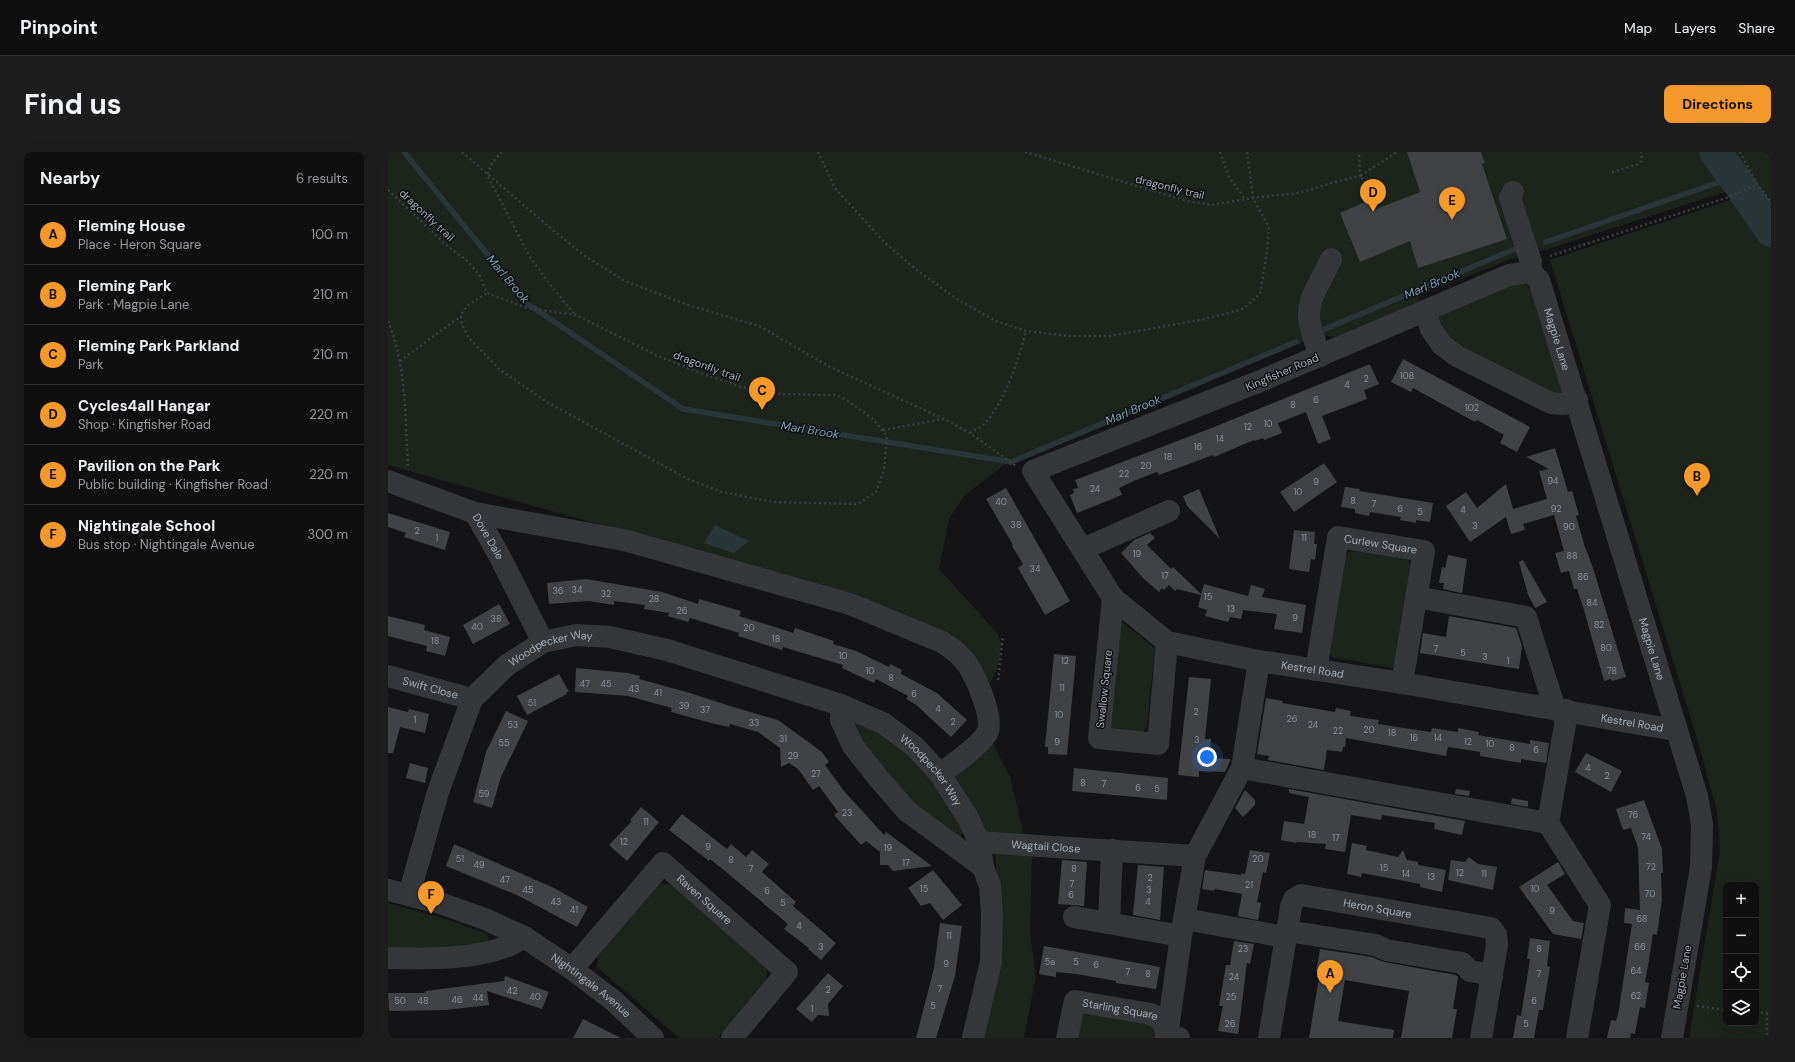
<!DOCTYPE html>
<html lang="en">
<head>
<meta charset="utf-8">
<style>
	body { margin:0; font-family:"DM Sans",sans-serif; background:#1d1d1e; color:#f1f3f6 }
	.controls { position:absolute; right:12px; bottom:12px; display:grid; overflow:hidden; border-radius:8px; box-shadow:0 4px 16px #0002 }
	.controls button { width:36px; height:36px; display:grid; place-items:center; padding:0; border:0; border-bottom:1px solid #2f2f30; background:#0f0f10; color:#f1f3f6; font:20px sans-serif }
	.you { position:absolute; left:819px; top:605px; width:14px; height:14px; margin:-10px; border:3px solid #fff; border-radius:50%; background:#1a73e8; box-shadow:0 0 0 6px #1a73e833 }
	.badge { display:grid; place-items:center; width:26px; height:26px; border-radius:50%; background:#f6992c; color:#111; font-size:13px; font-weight:700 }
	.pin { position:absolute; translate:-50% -33px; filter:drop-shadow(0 1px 2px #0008) }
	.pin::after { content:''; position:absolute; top:21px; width:14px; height:12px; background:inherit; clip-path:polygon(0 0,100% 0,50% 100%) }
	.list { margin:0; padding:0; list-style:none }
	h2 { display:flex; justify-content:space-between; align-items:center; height:52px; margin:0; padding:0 16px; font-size:17px }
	h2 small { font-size:13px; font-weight:400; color:#9b9c9f }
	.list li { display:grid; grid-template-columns:26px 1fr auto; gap:12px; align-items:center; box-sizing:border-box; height:60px; padding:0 16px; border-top:1px solid #2f2f30 }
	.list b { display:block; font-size:15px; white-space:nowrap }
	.list p { margin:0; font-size:13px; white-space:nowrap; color:#9b9c9f }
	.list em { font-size:13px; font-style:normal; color:#9b9c9f }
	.icon { flex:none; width:22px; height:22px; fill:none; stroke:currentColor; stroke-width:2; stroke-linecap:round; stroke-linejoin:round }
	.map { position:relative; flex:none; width:1383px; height:886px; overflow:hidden; border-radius:8px }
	header { display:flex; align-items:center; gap:24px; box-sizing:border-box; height:56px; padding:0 20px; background:#0f0f10; border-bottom:1px solid #2f2f30 }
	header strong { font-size:19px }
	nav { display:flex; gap:22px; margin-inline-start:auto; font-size:14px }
	.intro { display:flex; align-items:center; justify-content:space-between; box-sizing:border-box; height:96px; padding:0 24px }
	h1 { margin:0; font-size:28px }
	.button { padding:10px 18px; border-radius:8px; background:#f6992c; color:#111; font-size:14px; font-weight:700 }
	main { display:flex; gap:24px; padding:0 24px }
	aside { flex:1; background:#0f0f10; border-radius:8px; box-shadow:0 4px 16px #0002 }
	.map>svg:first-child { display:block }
	.green { fill:#1c241c; fill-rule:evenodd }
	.water { fill:#2a353a }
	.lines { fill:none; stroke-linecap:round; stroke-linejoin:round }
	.stream { stroke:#2a353a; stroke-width:5.5 }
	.river { stroke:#2a353a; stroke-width:32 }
	.building { fill:#404246 }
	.path { stroke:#3b3e42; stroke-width:2.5; stroke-dasharray:2 3; stroke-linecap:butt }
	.minor { stroke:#35373b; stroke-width:22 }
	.labels { text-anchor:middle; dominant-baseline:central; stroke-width:3; stroke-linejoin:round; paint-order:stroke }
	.number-label { font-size:9px; fill:#8c929a }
	.street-label { font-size:11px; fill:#a5adb6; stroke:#0f0f11 }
	.water-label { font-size:12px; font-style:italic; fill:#7b9fb3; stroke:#0f0f11 }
</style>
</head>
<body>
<header>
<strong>Pinpoint</strong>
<nav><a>Map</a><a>Layers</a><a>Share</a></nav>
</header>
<div class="intro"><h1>Find us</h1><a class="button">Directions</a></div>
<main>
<aside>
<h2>Nearby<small>6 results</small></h2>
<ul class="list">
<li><span class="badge">A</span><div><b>Fleming House</b><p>Place · Heron Square</p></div><em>100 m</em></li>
<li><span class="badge">B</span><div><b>Fleming Park</b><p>Park · Magpie Lane</p></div><em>210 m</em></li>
<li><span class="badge">C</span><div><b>Fleming Park Parkland</b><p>Park</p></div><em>210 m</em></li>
<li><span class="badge">D</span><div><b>Cycles4all Hangar</b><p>Shop · Kingfisher Road</p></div><em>220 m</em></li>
<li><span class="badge">E</span><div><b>Pavilion on the Park</b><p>Public building · Kingfisher Road</p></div><em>220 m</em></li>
<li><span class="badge">F</span><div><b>Nightingale School</b><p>Bus stop · Nightingale Avenue</p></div><em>300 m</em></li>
</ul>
</aside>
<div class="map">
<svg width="1383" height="886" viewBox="0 0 1383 886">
	<rect width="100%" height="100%" fill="#141416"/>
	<!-- green -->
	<g class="green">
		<path d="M0 0H1383V886H1301L1332 698 1329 659 1307 580 1162 108 1351 45 1369 32 1366 27 1346 37 1160 97 1123 107 1030 144 1032 151 954 186 933 183 619 311 577 343 561 367 551 417 609 481C610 484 612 487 613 490 614 498 609 528 600 531L463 443 0 313ZM1338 733H1368V871H1338Z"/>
		<polygon points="1117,132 1136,132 1145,138 1177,238 1172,244 1067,196 1046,161"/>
		<polygon points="966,398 1019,406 1024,417 1008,514 1005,516 948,506 944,505 941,499 957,407 961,400"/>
		<polygon points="735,471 767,496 759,573 754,583 723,578 730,473"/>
		<polygon points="470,565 511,593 549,634 576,679 572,685 545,671 479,607 462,568"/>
		<polygon points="605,592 622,625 636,683 598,681 565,623"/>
		<polygon points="607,697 644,699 642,782 648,824 636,886 588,886 611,765"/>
		<polygon points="269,731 289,733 380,813 378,829 330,886 291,886 209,815 210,797"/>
		<polygon points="0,751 58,767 99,782 101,789 100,794 0,801"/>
		<polygon points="687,849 763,862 778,886 679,886"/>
	</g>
	<!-- water -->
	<polygon class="water" points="327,373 361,389 346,401 316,391"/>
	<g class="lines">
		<!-- stream -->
		<g class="stream">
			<polyline points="16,0 140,152 295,257 623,310 908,190"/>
			<polyline points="1158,90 1346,25"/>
			<polyline points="937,177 1129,96"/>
		</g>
		<!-- river -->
		<polyline class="river" points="1327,0 1346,25 1383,79"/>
	</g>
	<!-- building -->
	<g class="building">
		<polygon points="1019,0 1093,0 1097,11 1094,12 1119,87 1030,116 1022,89 972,110 952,61 979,49 983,59 1032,40"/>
		<polygon points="1015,207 1142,275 1129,300 1112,291 1116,283 1089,268 1087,270 1025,236 1023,240 1003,230"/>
		<polygon points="982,212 991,232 976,238 979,247 934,264 943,287 930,292 918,260 890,271 894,281 876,288 875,286 867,289 866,288 826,305 825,303 771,323 769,320 748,328 731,336 734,343 689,361 682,343 686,341 685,337 690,336 687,328 821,277"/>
		<polygon points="1167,296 1180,340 1184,339 1191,363 1188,364 1196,392 1205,416 1238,525 1224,529 1223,527 1216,529 1196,458 1189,437 1186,437 1181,419 1173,421 1167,401 1176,399 1166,363 1135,372 1137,378 1123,382 1118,365 1082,390 1058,354 1078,340 1089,356 1118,332 1125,357 1159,347 1151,319 1161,317 1138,305"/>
		<polygon points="936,311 949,330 906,360 892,340"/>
		<polygon points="957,335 972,337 971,339 1045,351 1042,370 1028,368 1028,371 1012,368 1013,365 982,360 981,364 967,361 967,357 953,355"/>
		<polygon points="618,336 682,449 657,463 630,416 635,412 624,394 625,393 598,347"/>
		<polygon points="811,337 832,387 799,354 795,344"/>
		<polygon points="0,361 62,380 57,398 16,385 18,381 0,375"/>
		<polygon points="906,378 927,380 926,392 929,392 927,408 923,407 921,420 901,417"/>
		<polygon points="762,381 767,386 759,393 783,417 785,415 813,442 816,432 860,444 863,433 877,437 874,445 918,453 914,481 886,477 889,462 855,458 853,467 842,465 840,470 817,464 819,458 810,455 813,443 789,437 787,439 781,433 776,438 774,436 771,440 756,427 733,401 746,388"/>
		<polygon points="1060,403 1079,407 1074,441 1055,437 1056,431 1051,431 1054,415 1057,416"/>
		<polygon points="1135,408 1159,450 1147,456 1140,443 1131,410"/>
		<polygon points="198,427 274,440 310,452 311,447 353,459 351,464 387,475 405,481 407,476 446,489 445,492 468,499 501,515 502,512 514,518 513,522 549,541 579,568 563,585 527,552 518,547 520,544 488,527 486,531 454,516 455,513 395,495 394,498 350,484 351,481 302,466 300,470 280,464 281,461 256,457 257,453 226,449 226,453 200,449 161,452 159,431"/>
		<polygon points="111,452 122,472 85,492 75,473"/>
		<polygon points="0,464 37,473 36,478 62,485 57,504 38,499 39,494 0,484"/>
		<polygon points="1061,464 1128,476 1134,494 1131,517 1032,501 1035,481 1058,485"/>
		<polygon points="666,502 688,504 679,603 660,602 660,595 657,595"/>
		<polygon points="188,516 240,521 252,524 251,527 302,541 345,555 390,568 434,600 441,610 437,613 456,639 496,683 498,680 544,714 505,719 500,713 492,713 492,700 478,689 473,693 446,663 450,660 431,634 425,638 410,617 401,611 393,615 392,596 370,580 342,572 341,575 323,571 283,560 284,556 240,544 187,540"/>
		<polygon points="171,522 181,540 178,540 179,542 139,563 129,544"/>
		<polygon points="801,525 823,527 817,587 823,587 822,606 843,607 837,620 811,619 811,625 790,623"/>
		<polygon points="878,546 895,549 894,551 947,560 948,556 963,559 962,564 991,568 990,572 1016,576 1043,580 1044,576 1070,580 1070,576 1091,580 1090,583 1142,592 1142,588 1161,591 1158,611 1133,607 1133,611 1092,604 1092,600 1060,595 1058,604 958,586 957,595 955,595 954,600 939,598 936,618 880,608 881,604 869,602"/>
		<polygon points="0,555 20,560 21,557 41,562 37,581 12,575 5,601 0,601"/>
		<polygon points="118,559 140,569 113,625 104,656 85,650 98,600"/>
		<polygon points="1198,601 1234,619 1223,640 1187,620"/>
		<polygon points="22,611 40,616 37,631 18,626"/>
		<polygon points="686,616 780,626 779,648 684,639"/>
		<polygon points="901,637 1077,669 1074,683 1046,677 1047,671 994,663 993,668 963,663 957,700 937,697 938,692 909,690 908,691 893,688 896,669 916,672 921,645 901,641"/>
		<polygon points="1068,637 1082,639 1081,644 1067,642"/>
		<polygon points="857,638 867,648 867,653 855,665 847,656"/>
		<polygon points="1124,646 1140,649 1140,655 1123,652"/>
		<polygon points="1256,648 1274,697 1275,721 1273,721 1274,747 1269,783 1265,782 1261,808 1257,830 1261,831 1257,856 1252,855 1247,882 1243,881 1242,886 1219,886 1223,868 1228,869 1231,857 1244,772 1236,771 1237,756 1252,758 1250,696 1243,676 1235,678 1228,657"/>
		<polygon points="253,655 271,670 239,709 221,693 244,669 242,668"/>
		<polygon points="294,662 339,697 343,692 358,705 364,698 381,712 374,720 408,750 405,754 448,791 433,808 420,797 421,796 396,777 400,772 337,719 322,707 321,709 281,678"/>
		<polygon points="964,691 979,694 978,698 1010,705 1015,698 1019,708 1030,710 1030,713 1058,718 1054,740 1032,735 1032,732 974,721 973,725 959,722"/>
		<polygon points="66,692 166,736 200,755 189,775 129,743 58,714"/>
		<polygon points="862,698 882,701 878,721 875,720 869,750 873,751 870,768 850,764 854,742 827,737 826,739 814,737 817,718 853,723 853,721 857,722"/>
		<polygon points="1081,705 1090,712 1109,715 1105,738 1060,728 1063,708 1077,710"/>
		<polygon points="674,708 699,710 696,754 670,752"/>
		<polygon points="1170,710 1177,722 1159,733 1185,769 1196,771 1193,787 1165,782 1131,735"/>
		<polygon points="750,713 776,715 772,768 745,763"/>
		<polygon points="545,718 574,753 555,768 542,751 533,754 520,736"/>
		<polygon points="552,771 574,774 567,824 548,886 528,886 546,816"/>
		<polygon points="1142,786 1162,789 1159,814 1162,815 1155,858 1151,858 1146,886 1125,886 1129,863 1133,864 1142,807 1139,807"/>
		<polygon points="846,789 866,792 862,812 859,811 850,882 830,879 835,854 831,854 838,813 842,813"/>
		<polygon points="656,794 772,815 768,837 728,831 728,829 688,822 668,820 668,825 651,822"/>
		<polygon points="932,797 984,805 996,810 1068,823 1070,825 1065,857 1069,857 1064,886 1013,886 1021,839 957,828 950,869 1006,878 1005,886 921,886 932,820 928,819"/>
		<polygon points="440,821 455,834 440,852 441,864 430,863 424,870 408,857"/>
		<polygon points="117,824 161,840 154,857 99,839 101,853 58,858 1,859 0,841 37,841 37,839 116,829"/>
		<polygon points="195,867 233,886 185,886"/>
	</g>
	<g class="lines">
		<!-- path -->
		<g class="path">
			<polyline points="74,0 161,75 197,104 237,129 300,153 371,174 442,215 556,267 582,281 628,314"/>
			<polyline points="114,0 104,11 99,23 142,105 160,130 187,163"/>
			<polyline points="430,0 447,36 497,91 530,119 569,147 608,169 638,179 680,184 722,184 817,167 855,157 872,142 879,99 881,75 865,46 859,0"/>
			<polyline points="637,0 799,49 823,53 865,46 909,41 925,37 943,31 972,24 971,0"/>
			<polyline points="832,0 841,25 857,47"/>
			<polyline points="1352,0 1369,32 1383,50"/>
			<polyline points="1224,20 1251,12 1254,7 1253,0"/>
			<polyline points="0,38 58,93 78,108 91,122 99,141 139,156 188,163 268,203 312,221 354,235 393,242 447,243 457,247 485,267 499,284 496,318 488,340 470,352 385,350 334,340 300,327 159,250 111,217 80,185 74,172 73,163 80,153 99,141"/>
			<polyline points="988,54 977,30 972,24 1009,0"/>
			<polyline points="1162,104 1344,44 1369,32"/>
			<path d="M0 169C19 216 17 267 20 316"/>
			<polyline points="12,209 73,164"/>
			<polyline points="495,278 555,267"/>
			<path d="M582 281C587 278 594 275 598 270 618 247 630 209 638 179"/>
			<polyline points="610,528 615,483"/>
			<polyline points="1309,854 1338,858"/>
			<polyline points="1368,860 1383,862"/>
			<polyline points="1379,861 1379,886"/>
		</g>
		<!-- minor -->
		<g class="minor">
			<polyline points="1125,40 1122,46 1143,110 1142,120"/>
			<path id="s1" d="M1142 120 1121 123 870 230 645 319 725 446 779 490 871 509 1014 531 1287 578"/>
			<path id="s2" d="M1142 120 1151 128 1309 644 1314 672 1313 715 1284 886"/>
			<polyline points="1037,159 1043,177 1054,193 1069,204 1163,251 1176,252 1189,248"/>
			<path d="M932 204C928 192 922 178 921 165 920 144 936 125 943 107"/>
			<path d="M0 329 87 361 236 388 462 452 554 490C564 496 573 503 579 512 588 525 605 564 600 579 595 592 563 614 552 622"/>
			<path id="s3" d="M87 361 111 403 155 490"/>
			<polyline points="695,397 781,359"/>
			<polyline points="1028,445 1138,465 1167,557"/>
			<polyline points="725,446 711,586 770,592 779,490"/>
			<path id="s4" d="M928 518 950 385 1036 399 1014 531"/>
			<path id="s5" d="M0 524 84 547"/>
			<polyline points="453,553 453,568 465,594 491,627 519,659 595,715"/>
			<polyline points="1178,558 1177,573 1160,671 1212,753 1189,886"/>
			<polyline points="854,616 1160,671"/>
			<path id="s6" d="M591 690 807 704"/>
			<path id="s7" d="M0 738 52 751 97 767 136 785 184 817 226 849 265 886"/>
			<path id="s8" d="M21 743 50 640 84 547 119 513 155 490 188 483 222 485 279 498 453 553 495 571 526 594 552 622 580 666 591 690 595 715 602 734 604 761 603 810 585 886"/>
			<polyline points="686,765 793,784"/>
			<polyline points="796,767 897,785"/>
			<polyline points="721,771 724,698"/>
			<polyline points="899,779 988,793 998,798 1074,811 1082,819 1104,823"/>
			<path d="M0 806C39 807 83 808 120 794 126 792 131 788 136 785"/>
			<path id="s9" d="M184 817 275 711 399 820 344 886"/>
			<path id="s10" d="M679 886 687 849 763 862C773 866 779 874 778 886"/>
			<polyline points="791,886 779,884 793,784 807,704 854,616 871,509"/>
			<path id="s11" d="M881 886 903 755 906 747 913 743 1103 776 1108 783 1109 793 1093 886"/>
		</g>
	</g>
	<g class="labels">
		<!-- number labels -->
		<g class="number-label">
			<text x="1019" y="224">108</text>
			<text x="978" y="227">2</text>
			<text x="959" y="233">4</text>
			<text x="928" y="248">6</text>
			<text x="905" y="253">8</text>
			<text x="1084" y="256">102</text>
			<text x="880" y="272">10</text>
			<text x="860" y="275">12</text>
			<text x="832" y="287">14</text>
			<text x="810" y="295">16</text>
			<text x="780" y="305">18</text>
			<text x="758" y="314">20</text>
			<text x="736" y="322">22</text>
			<text x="1165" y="329">94</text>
			<text x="928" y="330">9</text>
			<text x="707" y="337">24</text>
			<text x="910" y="340">10</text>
			<text x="965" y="349">8</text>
			<text x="613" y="350">40</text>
			<text x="986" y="352">7</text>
			<text x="1012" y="357">6</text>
			<text x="1168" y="357">92</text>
			<text x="1075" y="358">4</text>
			<text x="1032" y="360">5</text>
			<text x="628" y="373">38</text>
			<text x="1087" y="374">3</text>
			<text x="1181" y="375">90</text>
			<text x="29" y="379">2</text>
			<text x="49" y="386">1</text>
			<text x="916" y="386">11</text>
			<text x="749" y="402">19</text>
			<text x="1184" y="404">88</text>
			<text x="647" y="417">34</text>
			<text x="777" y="424">17</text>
			<text x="1195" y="425">86</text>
			<text x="189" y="438">34</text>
			<text x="170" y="439">36</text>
			<text x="218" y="442">32</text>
			<text x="820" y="445">15</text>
			<text x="266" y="447">28</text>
			<text x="1204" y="451">84</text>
			<text x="843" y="457">13</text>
			<text x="294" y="459">26</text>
			<text x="907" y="466">9</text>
			<text x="108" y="467">38</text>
			<text x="1211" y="473">82</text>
			<text x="89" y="475">40</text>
			<text x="361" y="476">20</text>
			<text x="388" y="487">18</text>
			<text x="47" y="489">18</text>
			<text x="1218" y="496">80</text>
			<text x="1048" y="497">7</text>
			<text x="1075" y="501">5</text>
			<text x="455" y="504">10</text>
			<text x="1097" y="505">3</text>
			<text x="677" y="509">12</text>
			<text x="1120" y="509">1</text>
			<text x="482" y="519">10</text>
			<text x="1224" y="519">78</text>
			<text x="503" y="526">8</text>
			<text x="197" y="532">47</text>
			<text x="218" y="532">45</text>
			<text x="674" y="536">11</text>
			<text x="246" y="537">43</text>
			<text x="270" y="541">41</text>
			<text x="526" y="542">6</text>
			<text x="144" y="551">51</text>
			<text x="296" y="554">39</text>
			<text x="550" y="557">4</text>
			<text x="317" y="558">37</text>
			<text x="808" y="560">2</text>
			<text x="671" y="563">10</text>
			<text x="904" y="567">26</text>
			<text x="27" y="568">1</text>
			<text x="565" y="570">2</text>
			<text x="366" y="571">33</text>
			<text x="125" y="573">53</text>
			<text x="925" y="573">24</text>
			<text x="981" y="578">20</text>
			<text x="950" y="579">22</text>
			<text x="1004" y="581">18</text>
			<text x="1026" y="586">16</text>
			<text x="1050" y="586">14</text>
			<text x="395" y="587">31</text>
			<text x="809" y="588">3</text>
			<text x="669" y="590">9</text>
			<text x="1080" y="590">12</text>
			<text x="116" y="591">55</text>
			<text x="1102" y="592">10</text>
			<text x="1124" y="596">8</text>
			<text x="1148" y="598">6</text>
			<text x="405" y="604">29</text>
			<text x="1200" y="616">4</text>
			<text x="428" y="622">27</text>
			<text x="1219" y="624">2</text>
			<text x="695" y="631">8</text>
			<text x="716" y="632">7</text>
			<text x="750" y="636">6</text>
			<text x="769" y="637">5</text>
			<text x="96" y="642">59</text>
			<text x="459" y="661">23</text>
			<text x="1245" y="663">76</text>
			<text x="258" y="670">11</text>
			<text x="924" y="683">18</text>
			<text x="1258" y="685">74</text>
			<text x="948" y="686">17</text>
			<text x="236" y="690">12</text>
			<text x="320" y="695">9</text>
			<text x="500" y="696">19</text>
			<text x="72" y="707">51</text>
			<text x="870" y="707">20</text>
			<text x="343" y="708">8</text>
			<text x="518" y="711">17</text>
			<text x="91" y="713">49</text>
			<text x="1263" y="715">72</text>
			<text x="996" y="716">15</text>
			<text x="363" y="717">7</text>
			<text x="686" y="717">8</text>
			<text x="1072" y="721">12</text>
			<text x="1018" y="722">14</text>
			<text x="1096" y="722">11</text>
			<text x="1043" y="725">13</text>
			<text x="762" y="726">2</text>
			<text x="117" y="728">47</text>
			<text x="684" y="732">7</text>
			<text x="861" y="733">21</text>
			<text x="536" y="737">15</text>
			<text x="1147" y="737">10</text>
			<text x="140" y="738">45</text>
			<text x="761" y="738">3</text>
			<text x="379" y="739">6</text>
			<text x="1262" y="742">70</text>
			<text x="683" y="743">6</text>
			<text x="168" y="750">43</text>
			<text x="760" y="750">4</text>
			<text x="395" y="751">5</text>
			<text x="186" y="758">41</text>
			<text x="1164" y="759">9</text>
			<text x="1254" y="767">68</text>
			<text x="411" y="774">4</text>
			<text x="561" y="784">11</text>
			<text x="433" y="795">3</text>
			<text x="1252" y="795">66</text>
			<text x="855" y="797">23</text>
			<text x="1151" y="797">8</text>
			<text x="662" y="810">5a</text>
			<text x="688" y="810">5</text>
			<text x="558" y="812">9</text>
			<text x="708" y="813">6</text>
			<text x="1248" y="819">64</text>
			<text x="740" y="820">7</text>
			<text x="760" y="822">8</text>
			<text x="1151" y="822">7</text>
			<text x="846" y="825">24</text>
			<text x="552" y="837">7</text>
			<text x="440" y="838">2</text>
			<text x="124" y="839">42</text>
			<text x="1248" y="844">62</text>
			<text x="147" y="845">40</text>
			<text x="843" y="845">25</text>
			<text x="90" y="846">44</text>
			<text x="69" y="848">46</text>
			<text x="12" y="849">50</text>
			<text x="35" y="849">48</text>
			<text x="1146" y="849">6</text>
			<text x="545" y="854">5</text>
			<text x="424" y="857">1</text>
			<text x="842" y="872">26</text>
			<text x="1138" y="872">5</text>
		</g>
		<!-- street labels -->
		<g class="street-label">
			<text transform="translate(782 35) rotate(14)">dragonfly trail</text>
			<text transform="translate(39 63) rotate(43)">dragonfly trail</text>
			<text stroke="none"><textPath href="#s2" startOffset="74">Magpie Lane</textPath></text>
			<text transform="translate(319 214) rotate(20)">dragonfly trail</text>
			<text transform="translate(894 220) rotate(-23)">Kingfisher Road</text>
			<text stroke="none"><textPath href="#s3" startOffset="27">Dove Dale</textPath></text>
			<text stroke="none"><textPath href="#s4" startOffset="178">Curlew Square</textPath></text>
			<text stroke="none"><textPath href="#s2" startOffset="398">Magpie Lane</textPath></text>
			<text stroke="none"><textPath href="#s8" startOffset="303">Woodpecker Way</textPath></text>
			<text stroke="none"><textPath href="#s1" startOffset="904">Kestrel Road</textPath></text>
			<text stroke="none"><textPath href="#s5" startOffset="44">Swift Close</textPath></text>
			<text transform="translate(716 537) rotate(-84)">Swallow Square</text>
			<text stroke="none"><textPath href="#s1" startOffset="1228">Kestrel Road</textPath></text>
			<text stroke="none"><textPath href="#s8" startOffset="720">Woodpecker Way</textPath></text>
			<text stroke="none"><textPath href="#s6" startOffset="67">Wagtail Close</textPath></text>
			<text stroke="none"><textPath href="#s9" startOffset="195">Raven Square</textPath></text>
			<text stroke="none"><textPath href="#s11" startOffset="227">Heron Square</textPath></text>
			<text transform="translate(1294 825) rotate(-80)">Magpie Lane</text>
			<text stroke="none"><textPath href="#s7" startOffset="227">Nightingale Avenue</textPath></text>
			<text stroke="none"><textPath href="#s10" startOffset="84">Starling Square</textPath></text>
		</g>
		<!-- water labels -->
		<g class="water-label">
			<text transform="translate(120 127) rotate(50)">Marl Brook</text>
			<text transform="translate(1044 132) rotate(-23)">Marl Brook</text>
			<text transform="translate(745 258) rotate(-23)">Marl Brook</text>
			<text transform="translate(422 278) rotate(9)">Marl Brook</text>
		</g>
	</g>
</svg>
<div class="controls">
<button>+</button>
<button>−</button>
<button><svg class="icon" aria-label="locate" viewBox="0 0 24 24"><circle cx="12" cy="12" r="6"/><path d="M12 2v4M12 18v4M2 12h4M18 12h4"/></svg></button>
<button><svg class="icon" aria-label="layers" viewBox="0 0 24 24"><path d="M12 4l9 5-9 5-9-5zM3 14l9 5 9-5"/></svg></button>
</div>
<div class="you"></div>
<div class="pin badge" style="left:942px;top:841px">A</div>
<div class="pin badge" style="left:1309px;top:344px">B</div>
<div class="pin badge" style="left:374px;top:258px">C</div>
<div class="pin badge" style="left:985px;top:60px">D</div>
<div class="pin badge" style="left:1064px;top:68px">E</div>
<div class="pin badge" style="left:43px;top:762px">F</div>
</div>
</main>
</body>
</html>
